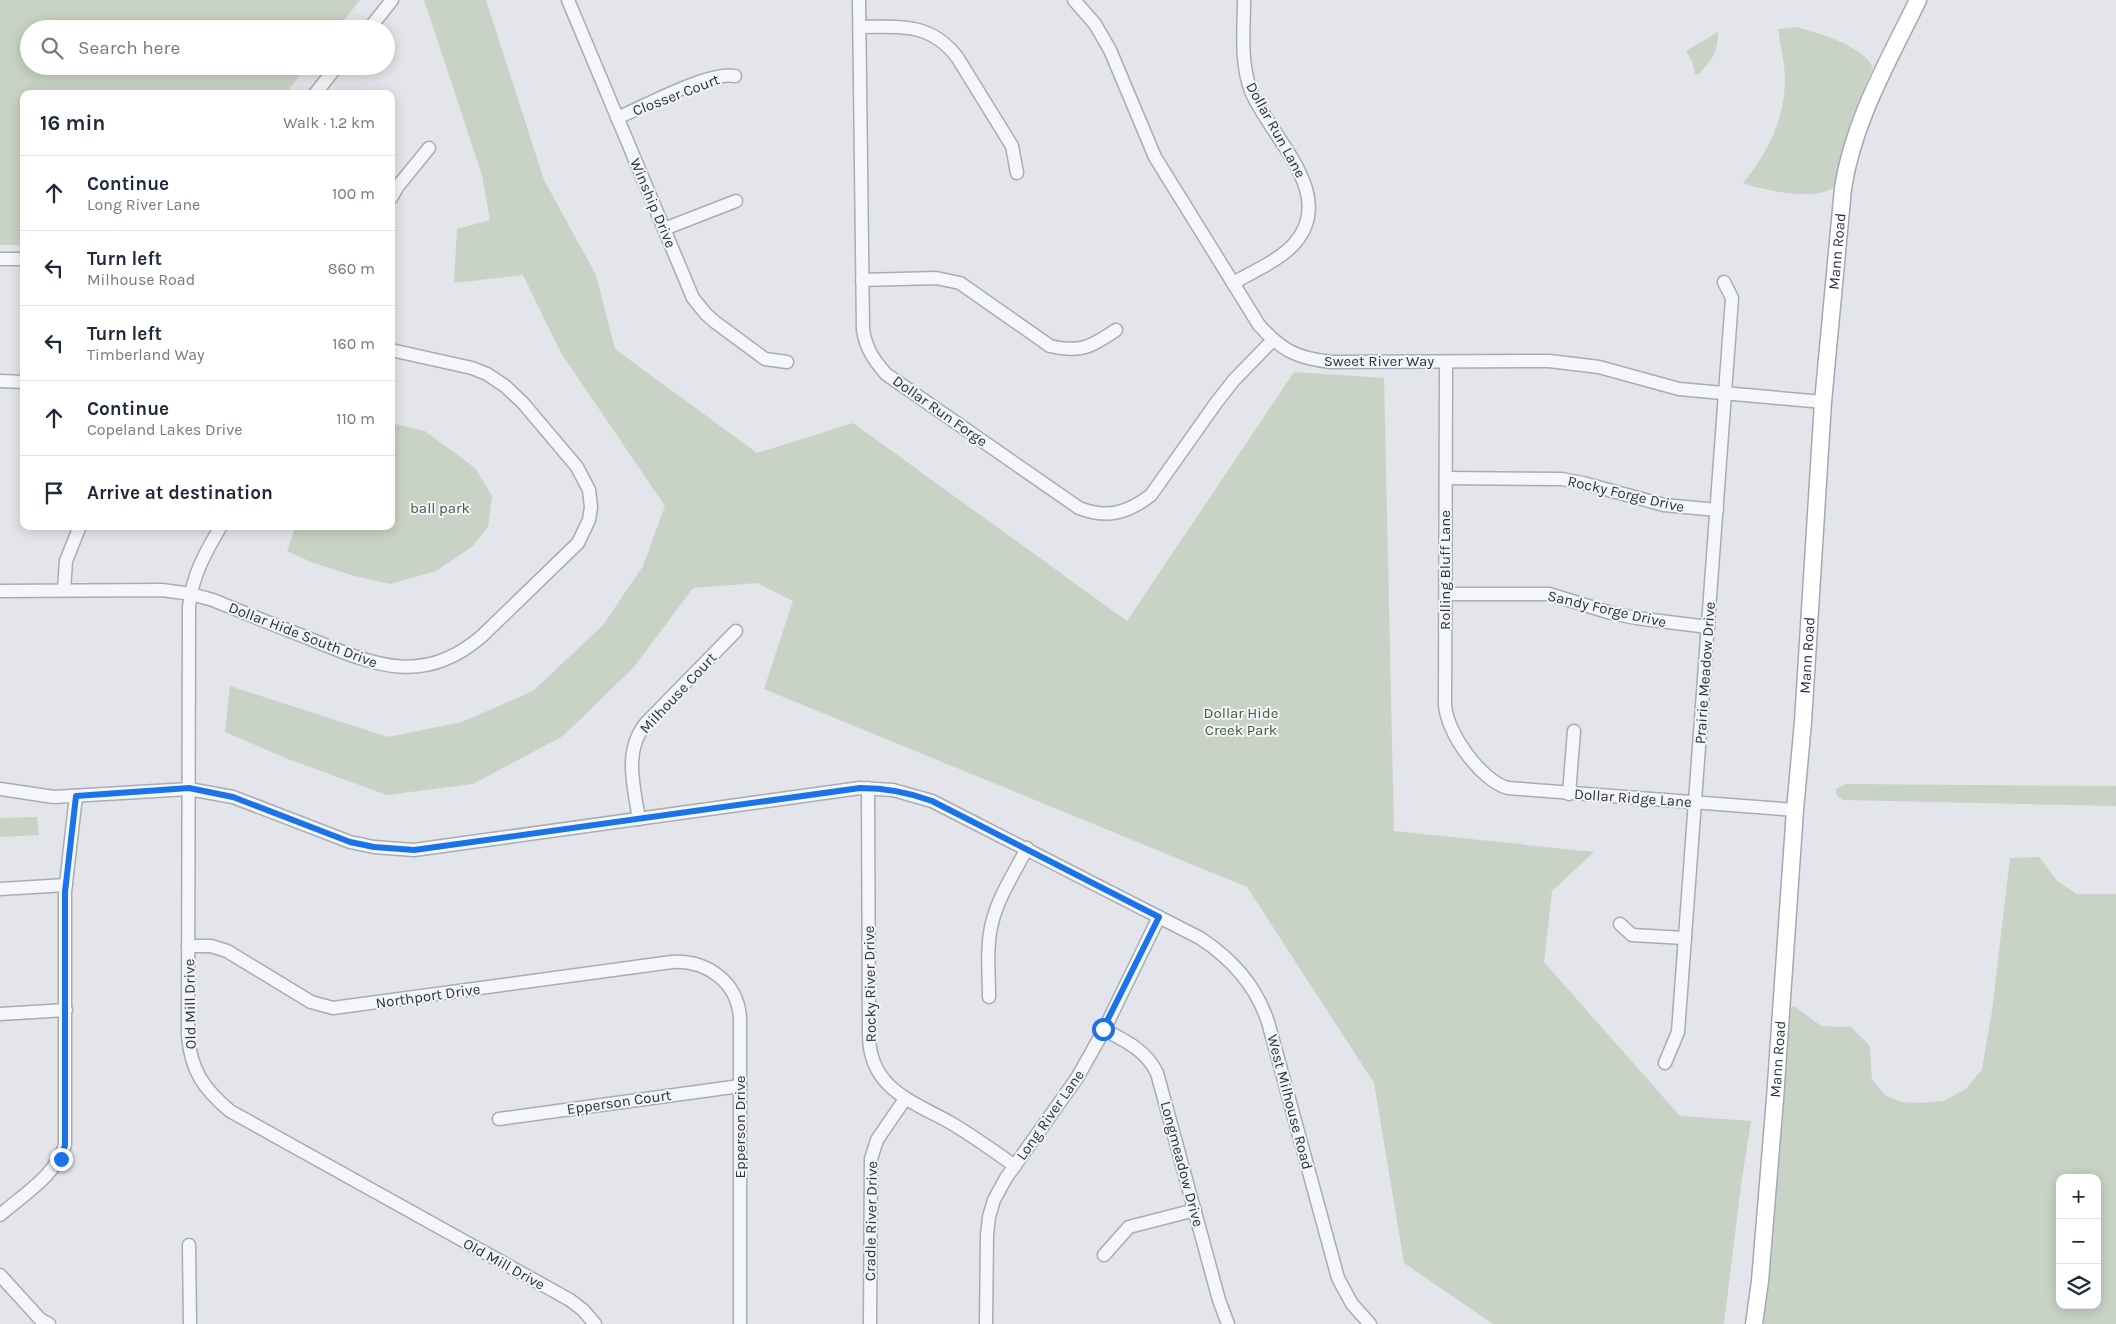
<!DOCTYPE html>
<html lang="en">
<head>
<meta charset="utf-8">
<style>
	body { margin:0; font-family:Karla,sans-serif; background:#f2f2f3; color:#1f2937 }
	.controls { position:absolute; right:15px; bottom:15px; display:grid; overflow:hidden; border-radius:10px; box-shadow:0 2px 12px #0003 }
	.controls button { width:45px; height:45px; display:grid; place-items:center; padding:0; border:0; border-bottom:1px solid #e0e1e3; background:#fff; color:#1f2937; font:25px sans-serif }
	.stop { position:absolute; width:15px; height:15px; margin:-11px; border:4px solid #1a73e8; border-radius:50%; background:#fff }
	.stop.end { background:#1a73e8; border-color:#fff; box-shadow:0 1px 5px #0008 }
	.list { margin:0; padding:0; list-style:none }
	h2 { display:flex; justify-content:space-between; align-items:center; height:65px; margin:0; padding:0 20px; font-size:21px }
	h2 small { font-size:16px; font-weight:400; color:#747a83 }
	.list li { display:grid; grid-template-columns:32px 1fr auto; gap:15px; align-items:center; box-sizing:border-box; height:75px; padding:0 20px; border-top:1px solid #e0e1e3 }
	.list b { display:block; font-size:19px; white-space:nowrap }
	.list p { margin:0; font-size:16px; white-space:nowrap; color:#747a83 }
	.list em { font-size:16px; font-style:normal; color:#747a83 }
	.icon { flex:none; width:28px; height:28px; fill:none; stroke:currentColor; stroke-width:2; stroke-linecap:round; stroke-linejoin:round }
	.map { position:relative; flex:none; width:2116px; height:1324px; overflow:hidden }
	.search { position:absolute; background:#fff; box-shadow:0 2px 12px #0003; left:20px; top:20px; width:375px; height:55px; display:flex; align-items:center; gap:12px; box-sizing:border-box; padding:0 18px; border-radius:28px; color:#747a83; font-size:19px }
	.panel { position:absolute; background:#fff; box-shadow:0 2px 12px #0003; left:20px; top:90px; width:375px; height:440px; border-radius:10px }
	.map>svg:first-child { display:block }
	.green { fill:#c8d3c5; fill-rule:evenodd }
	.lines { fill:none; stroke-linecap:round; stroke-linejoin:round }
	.minor-casing { stroke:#a8acb4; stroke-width:15 }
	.major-casing { stroke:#a3a9b4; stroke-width:19 }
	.minor { stroke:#f5f6f8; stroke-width:12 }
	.major { stroke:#fff; stroke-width:16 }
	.route { stroke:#1a73e8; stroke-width:6 }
	.labels { text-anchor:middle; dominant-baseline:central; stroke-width:4; stroke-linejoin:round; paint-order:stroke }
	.street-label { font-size:15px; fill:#2c3240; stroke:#f2f4f7 }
	.park-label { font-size:15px; fill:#3f5a3b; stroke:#f2f4f7 }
</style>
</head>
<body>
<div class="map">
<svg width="2116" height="1324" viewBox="0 0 2116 1324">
	<rect width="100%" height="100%" fill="#e3e5ea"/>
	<!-- green -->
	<g class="green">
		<polygon points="0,0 360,0 337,29 29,29 29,66 307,66 285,94 24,94 24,245 0,245"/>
		<polygon points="424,0 486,0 544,180 596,275 615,349 757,453 853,423 1127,621 1294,372 1384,378 1394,831 1594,852 1552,891 1544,962 1680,1116 1751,1121 1741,1185 1724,1324 1493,1324 1404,1263 1374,1083 1247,887 764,689 793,601 757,583 693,588 634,667 563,736 473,784 387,795 288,759 225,732 230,686 388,737 462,722 533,691 603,625 643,566 665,506 561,353 523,275 454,283 457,229 490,220 482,175"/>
		<path d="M1796 27C1817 32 1863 46 1873 67 1865 88 1854 109 1848 131 1844 144 1843 174 1837 183 1825 204 1761 190 1743 183 1769 152 1786 116 1785 75 1784 60 1780 44 1778 29Z"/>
		<path d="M1718 32C1718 53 1712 59 1699 74H1695L1692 61 1686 51Z"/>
		<polygon points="391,423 425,431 475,468 492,496 488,527 472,547 436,571 390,584 351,575 311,562 287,551 296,526 391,526"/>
		<polygon points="1845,784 2116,786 2116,806 1843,800 1836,795 1836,789"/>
		<polygon points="37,817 39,835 0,837 0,818"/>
		<path d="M2039 857 2057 881 2077 894H2116V1324H1762L1768 1287 1788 1009 1794 1006 1821 1026 1851 1027 1870 1046 1872 1079 1885 1095 1901 1102 1923 1103 1943 1101 1966 1089 1982 1069 1992 1011 2010 858ZM2060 1178H2097V1305H2060Z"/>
	</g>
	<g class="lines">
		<defs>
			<g id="minor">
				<polyline points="568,0 693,298 706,314 715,322 765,359 787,362"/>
				<path d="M859 0 863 330C866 349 874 360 886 374L1079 508C1107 519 1128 513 1151 495L1216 403 1234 380 1273 340"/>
				<path d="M1074 0 1095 24 1110 50 1155 157 1259 325C1282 351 1297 358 1331 362L1549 361 1599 367 1679 389 1823 402"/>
				<path d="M860 27C900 27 930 22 957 57L1012 146 1017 173"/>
				<polyline points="369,29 392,0"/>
				<polyline points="315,94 337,66"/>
				<path d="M617 118C643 107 709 71 735 76"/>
				<polyline points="391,198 398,186 429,148"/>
				<polyline points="664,229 736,201"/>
				<polyline points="0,259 24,259"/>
				<path d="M862 280 936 278 960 283 1050 346C1081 353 1091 347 1116 330"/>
				<path d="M1233 283C1252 272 1280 260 1294 244 1339 194 1269 136 1251 91 1240 62 1244 30 1244 0"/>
				<path d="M1446 362 1445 704C1446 732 1481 781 1508 788L1795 810"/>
				<polyline points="0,381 24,382"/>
				<polyline points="1446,478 1562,479 1583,483 1664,505 1717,510"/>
				<path d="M221 526C205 553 192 576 189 607L188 1036C191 1071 204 1089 230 1111L570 1300 583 1310 595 1324"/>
				<polyline points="64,590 66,561 80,526"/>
				<path d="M0 591 162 590 191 594 213 600C245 613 276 626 308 638 372 664 422 688 482 636L578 543 589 520 591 507 589 490 577 467 523 403 505 386 487 374 472 368 391 350"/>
				<polyline points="1446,594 1549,594 1611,613 1636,618 1708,627"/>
				<path d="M868 788 869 1036C870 1089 912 1101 951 1123 973 1136 994 1151 1015 1166"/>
				<path d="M0 789 54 797 189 789 233 797 350 842 374 847 414 850 860 788 893 790 932 801 1200 938C1232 959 1256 985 1268 1022L1338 1278 1352 1304 1370 1324"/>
				<polyline points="1569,794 1574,731"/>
				<path d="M639 819C634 787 623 751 646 723L736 631"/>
				<polyline points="0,889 66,885"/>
				<polyline points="1620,924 1632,935 1685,938"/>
				<path d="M188 946H211L227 951 311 1002 333 1008 672 962C706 960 737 981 740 1017V1324"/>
				<path d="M989 997C989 973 986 946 992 923 998 897 1015 872 1027 848"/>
				<polyline points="0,1014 66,1010"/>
				<path d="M1103 1029C1125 1041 1145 1049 1157 1073L1219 1300 1228 1324"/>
				<polyline points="1665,1063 1678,1032 1732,298 1724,282"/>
				<polyline points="499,1119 740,1086"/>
				<path d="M0 1215C23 1195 56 1175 65 1145V892L76 796"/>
				<polyline points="189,1245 190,1324"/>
				<polyline points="1104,1255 1129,1227 1195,1210"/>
				<polyline points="0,1275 40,1319 49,1324"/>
				<polyline points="870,1324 871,1159 877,1140 905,1099"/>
				<polyline points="986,1324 987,1235 989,1217 994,1200 1006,1178 1077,1078 1103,1032 1159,917"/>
			</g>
			<g id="major">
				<path id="s1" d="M1754 1324 1760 1281 1775 1099 1795 810 1803 722 1823 402 1843 188C1854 119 1888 62 1918 0"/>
			</g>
		</defs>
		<!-- minor casing -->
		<use href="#minor" class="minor-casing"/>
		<!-- major casing -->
		<use href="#major" class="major-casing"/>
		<!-- minor -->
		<use href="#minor" class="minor"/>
		<!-- major -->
		<use href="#major" class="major"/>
	</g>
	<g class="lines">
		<!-- route -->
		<path class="route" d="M61 1159 65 1145V892L76 796 189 788 233 797 350 842 374 847 414 850 860 788C886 788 908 792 932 801L1159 917 1103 1029"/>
	</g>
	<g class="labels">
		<!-- street labels -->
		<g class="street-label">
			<text transform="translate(676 95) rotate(-21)">Closser Court</text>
			<text transform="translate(1276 130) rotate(61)">Dollar Run Lane</text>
			<text transform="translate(653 203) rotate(67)">Winship Drive</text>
			<text stroke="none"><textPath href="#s1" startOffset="1076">Mann Road</textPath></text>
			<text x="1379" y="361">Sweet River Way</text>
			<text transform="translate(940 411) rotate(35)">Dollar Run Forge</text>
			<text transform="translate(1626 494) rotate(13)">Rocky Forge Drive</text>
			<text transform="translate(1445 570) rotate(-90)">Rolling Bluff Lane</text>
			<text transform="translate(1607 609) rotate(13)">Sandy Forge Drive</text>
			<text transform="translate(303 635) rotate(21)">Dollar Hide South Drive</text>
			<text stroke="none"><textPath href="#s1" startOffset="671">Mann Road</textPath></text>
			<text transform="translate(1705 673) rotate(-86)">Prairie Meadow Drive</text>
			<text transform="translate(678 693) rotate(-47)">Milhouse Court</text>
			<text transform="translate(1633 798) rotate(4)">Dollar Ridge Lane</text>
			<text transform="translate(870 984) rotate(-91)">Rocky River Drive</text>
			<text transform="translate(428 996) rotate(-8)">Northport Drive</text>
			<text transform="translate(190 1004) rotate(-91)">Old Mill Drive</text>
			<text stroke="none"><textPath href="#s1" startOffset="266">Mann Road</textPath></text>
			<text transform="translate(619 1102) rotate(-8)">Epperson Court</text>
			<text transform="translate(1290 1102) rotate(75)">West Milhouse Road</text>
			<text transform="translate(1050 1115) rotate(-55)">Long River Lane</text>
			<text transform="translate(740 1127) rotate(-90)">Epperson Drive</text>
			<text transform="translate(1182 1164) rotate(75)">Longmeadow Drive</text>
			<text transform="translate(871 1221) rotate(-89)">Cradle River Drive</text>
			<text transform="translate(504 1264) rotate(29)">Old Mill Drive</text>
		</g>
		<!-- park labels -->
		<g class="park-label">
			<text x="440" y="508">ball park</text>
			<text x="1241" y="713">Dollar Hide<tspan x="1241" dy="17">Creek Park</tspan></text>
		</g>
	</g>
</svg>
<div class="controls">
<button>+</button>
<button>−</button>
<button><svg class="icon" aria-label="layers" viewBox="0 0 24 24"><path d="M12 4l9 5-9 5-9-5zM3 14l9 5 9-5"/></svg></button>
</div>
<div class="stop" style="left:1103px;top:1029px"></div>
<div class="stop end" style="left:61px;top:1159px"></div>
<div class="search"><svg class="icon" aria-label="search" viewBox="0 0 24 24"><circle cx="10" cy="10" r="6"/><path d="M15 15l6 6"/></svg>Search here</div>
<section class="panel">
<h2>16 min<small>Walk · 1.2 km</small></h2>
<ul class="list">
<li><svg class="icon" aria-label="ahead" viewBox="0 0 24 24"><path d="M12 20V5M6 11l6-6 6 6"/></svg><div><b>Continue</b><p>Long River Lane</p></div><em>100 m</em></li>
<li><svg class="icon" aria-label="left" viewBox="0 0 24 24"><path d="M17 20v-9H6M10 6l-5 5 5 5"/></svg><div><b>Turn left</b><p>Milhouse Road</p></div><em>860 m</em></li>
<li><svg class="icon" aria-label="left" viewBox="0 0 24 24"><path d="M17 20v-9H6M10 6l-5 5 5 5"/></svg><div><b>Turn left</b><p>Timberland Way</p></div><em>160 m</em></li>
<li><svg class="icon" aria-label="ahead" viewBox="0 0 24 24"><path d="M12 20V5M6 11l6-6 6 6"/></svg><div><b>Continue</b><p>Copeland Lakes Drive</p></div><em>110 m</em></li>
<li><svg class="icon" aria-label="arrive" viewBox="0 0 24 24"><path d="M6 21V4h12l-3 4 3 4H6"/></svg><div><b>Arrive at destination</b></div></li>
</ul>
</section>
</div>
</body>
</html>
